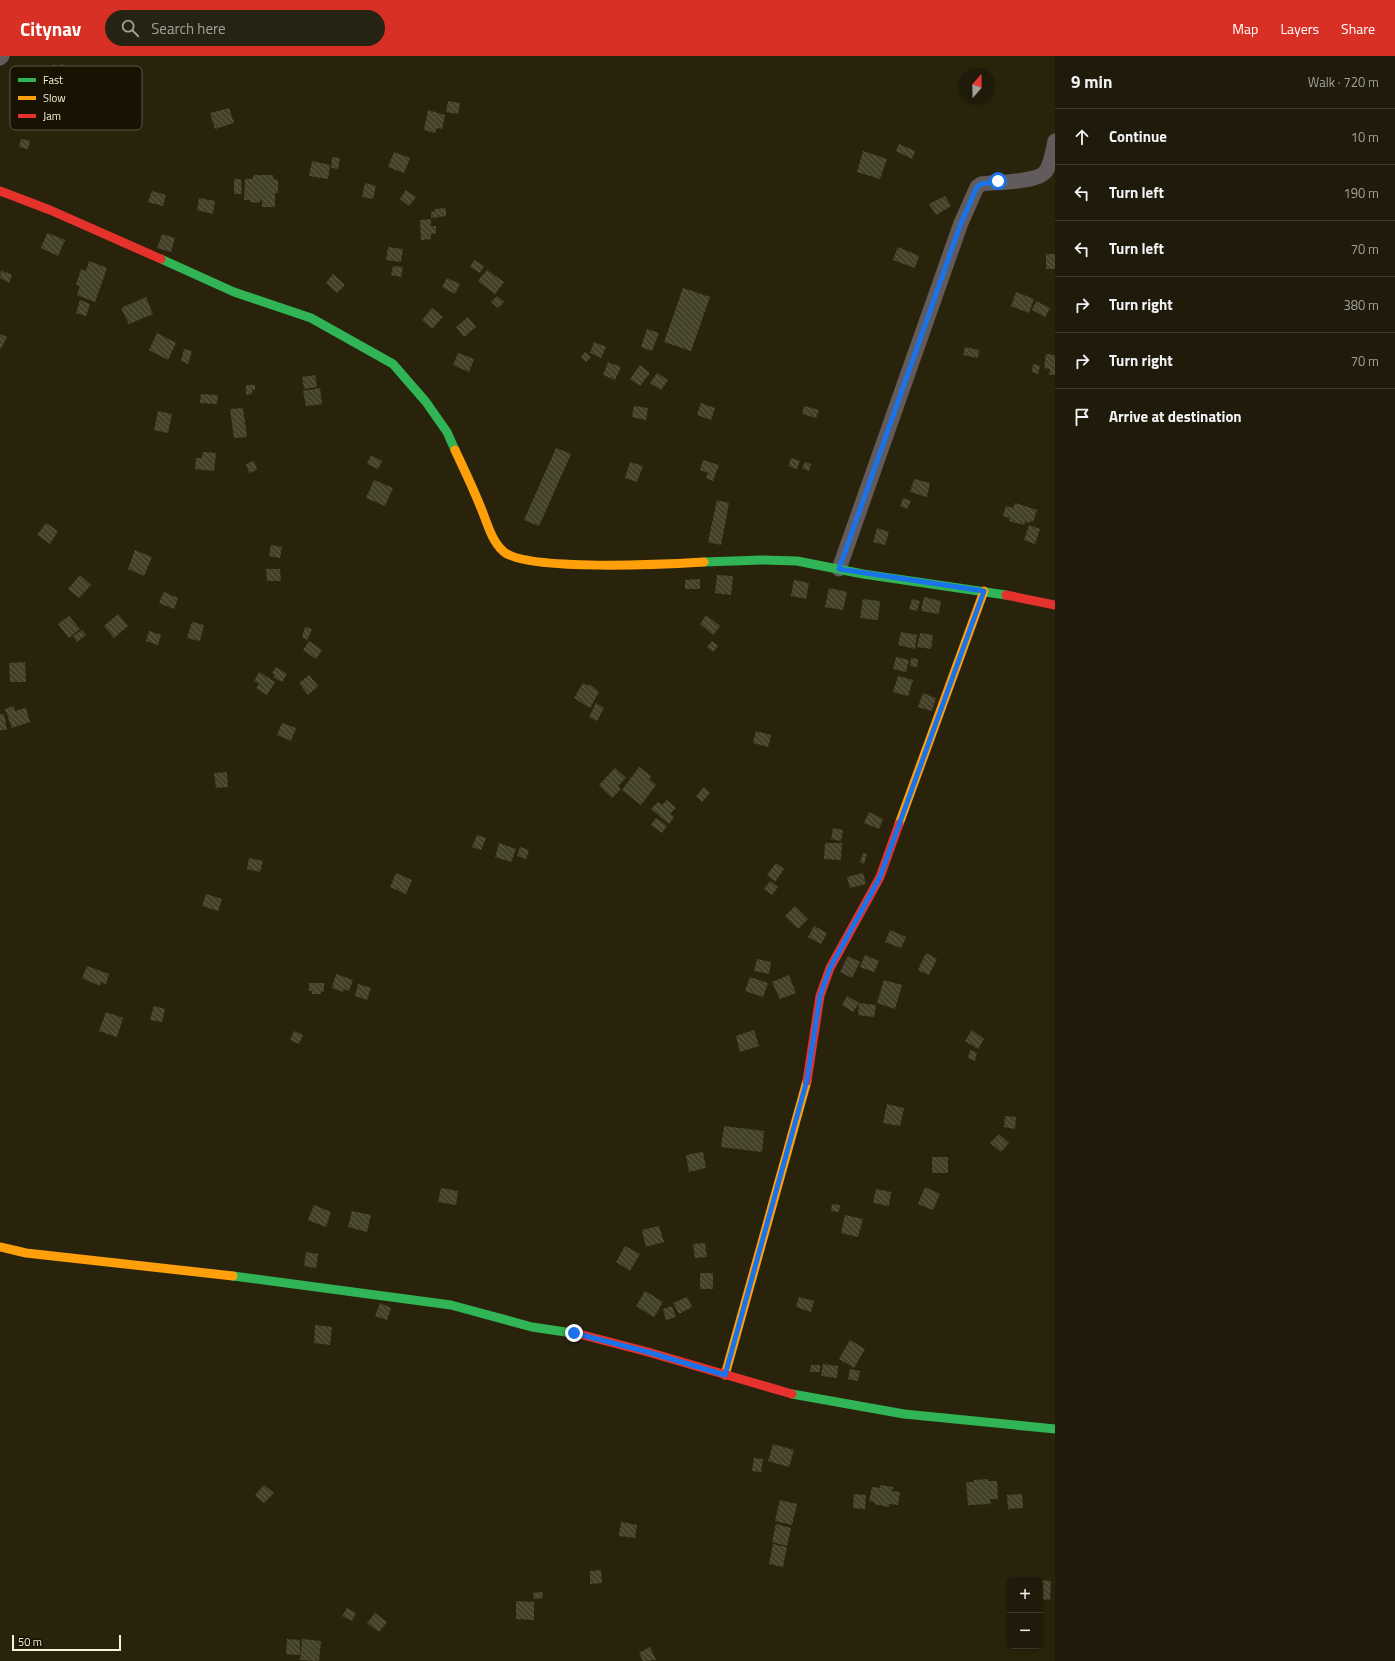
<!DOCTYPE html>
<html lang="en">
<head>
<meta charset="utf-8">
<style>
	body { margin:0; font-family:"Titillium Web",sans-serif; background:#272312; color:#f1f3f6 }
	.controls { position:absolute; right:12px; bottom:12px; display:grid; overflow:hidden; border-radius:6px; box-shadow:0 1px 3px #0004 }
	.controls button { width:36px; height:36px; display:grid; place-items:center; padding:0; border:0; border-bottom:1px solid #3c382a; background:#1f1a09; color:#f1f3f6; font:20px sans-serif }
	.compass { position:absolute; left:959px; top:12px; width:36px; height:36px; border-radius:50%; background:#1f1a09; box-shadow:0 1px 3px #0004; rotate:20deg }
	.scale { position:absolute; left:12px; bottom:10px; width:109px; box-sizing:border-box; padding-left:4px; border:2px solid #f7f0da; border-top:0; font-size:11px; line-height:14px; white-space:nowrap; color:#f7f0da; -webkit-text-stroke:3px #181203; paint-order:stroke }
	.stop { position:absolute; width:12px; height:12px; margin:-9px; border:3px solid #1a73e8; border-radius:50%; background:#fff }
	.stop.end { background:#1a73e8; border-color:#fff; box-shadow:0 1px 4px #0008 }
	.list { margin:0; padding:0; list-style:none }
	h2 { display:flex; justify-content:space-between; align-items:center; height:52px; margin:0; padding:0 16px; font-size:17px }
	h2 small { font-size:13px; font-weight:400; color:#a1a19c }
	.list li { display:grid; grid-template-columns:26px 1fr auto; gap:12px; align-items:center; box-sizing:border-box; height:56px; padding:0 16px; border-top:1px solid #3c382a }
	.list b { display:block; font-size:15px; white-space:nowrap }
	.list em { font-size:13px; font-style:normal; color:#a1a19c }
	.icon { flex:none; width:22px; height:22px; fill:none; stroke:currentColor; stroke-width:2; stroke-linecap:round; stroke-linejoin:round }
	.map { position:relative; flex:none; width:1055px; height:1605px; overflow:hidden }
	header { display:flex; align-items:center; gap:24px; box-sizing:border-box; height:56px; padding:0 20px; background:#d93025; color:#fff }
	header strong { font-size:19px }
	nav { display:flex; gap:22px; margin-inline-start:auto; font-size:14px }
	.search { width:280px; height:36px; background:#272312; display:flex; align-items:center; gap:10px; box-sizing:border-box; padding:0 14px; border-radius:22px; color:#a1a19c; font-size:15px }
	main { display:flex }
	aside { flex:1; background:#1f1a09 }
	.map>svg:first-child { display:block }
	.building { fill:url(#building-back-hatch) }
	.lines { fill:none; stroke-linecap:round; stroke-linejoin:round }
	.street { stroke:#615b5c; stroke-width:15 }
	.fast { stroke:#30b455; stroke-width:9 }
	.slow { stroke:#ff9f0a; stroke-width:9 }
	.jam { stroke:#e5322d; stroke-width:9 }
	.route { stroke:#1a73e8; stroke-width:5 }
	.key { fill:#181203; stroke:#5b5544; stroke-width:1 }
	.key-label { font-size:11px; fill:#f7f0da }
</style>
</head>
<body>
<header>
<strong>Citynav</strong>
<div class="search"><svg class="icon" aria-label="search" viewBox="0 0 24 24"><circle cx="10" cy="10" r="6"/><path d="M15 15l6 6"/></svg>Search here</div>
<nav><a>Map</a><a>Layers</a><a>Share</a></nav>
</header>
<main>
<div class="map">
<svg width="1055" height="1605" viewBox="0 0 1055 1605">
	<defs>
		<pattern id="building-back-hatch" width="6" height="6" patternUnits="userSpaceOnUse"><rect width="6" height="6" fill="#44412a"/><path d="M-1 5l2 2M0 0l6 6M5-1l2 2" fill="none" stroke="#605d48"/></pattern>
	</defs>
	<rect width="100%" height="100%" fill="#29230c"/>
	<!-- building -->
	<g class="building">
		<polygon points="54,8 56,11 62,8 71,20 55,31 44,15"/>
		<polygon points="448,45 460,47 458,58 446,56"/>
		<polygon points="229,52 234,67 215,73 210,57"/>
		<polygon points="428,54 445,59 442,73 437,72 435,77 424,74"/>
		<polygon points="21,83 30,85 28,93 19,91"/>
		<polygon points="899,88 915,95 912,103 896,95"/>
		<polygon points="863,95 887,103 880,123 857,116"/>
		<polygon points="394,96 410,102 404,117 388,111"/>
		<polygon points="332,101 340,102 338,113 331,112"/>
		<polygon points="312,105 330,109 328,123 309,120"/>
		<polygon points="254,119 273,119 273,123 278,124 278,137 275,137 275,151 262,151 262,145 260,144 259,147 250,146 250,144 244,144 245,123 252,123"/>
		<polygon points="234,123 241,123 242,138 234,138"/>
		<polygon points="365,127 376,130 373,143 362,141"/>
		<polygon points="406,134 416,141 409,150 400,143"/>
		<polygon points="152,135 166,139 163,150 148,146"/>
		<polygon points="945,140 951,150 936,159 929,148"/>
		<polygon points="199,142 215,145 213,158 197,154"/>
		<polygon points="446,152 446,160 431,162 431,156 435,155 435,153"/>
		<polygon points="431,163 431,170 436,170 436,177 431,178 431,183 421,184 420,164"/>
		<polygon points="47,177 65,184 58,200 41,192"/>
		<polygon points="162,178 175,182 171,196 157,192"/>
		<polygon points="388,191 403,193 401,206 386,204"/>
		<polygon points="898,191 919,200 915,212 893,204"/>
		<rect x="1046" y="198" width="9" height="15"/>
		<polygon points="474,204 484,210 480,217 470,211"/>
		<polygon points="89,205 107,212 95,246 77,239 80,230 76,229 81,213 86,215"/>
		<polygon points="393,210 403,211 401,221 391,219"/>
		<polygon points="1,214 12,219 9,227 0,222"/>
		<polygon points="487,214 504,226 495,238 478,225"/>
		<polygon points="333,218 345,229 337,237 326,227"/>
		<polygon points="447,222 460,228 455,238 442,231"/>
		<polygon points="683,232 710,241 691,295 664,286"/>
		<polygon points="1016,236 1034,243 1029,257 1011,250"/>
		<polygon points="497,240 504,246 498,252 491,246"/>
		<polygon points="146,241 153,258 129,268 121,252"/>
		<polygon points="80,244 90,248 86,260 76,257"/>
		<polygon points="1036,245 1050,252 1045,261 1032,254"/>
		<polygon points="432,252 443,261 432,273 422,264"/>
		<polygon points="468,261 476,271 464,281 456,271"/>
		<polygon points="647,273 659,277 652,295 641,291"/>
		<polygon points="157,277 176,287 168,304 149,294"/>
		<polygon points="0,278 7,281 1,293 0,293"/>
		<polygon points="594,286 606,291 601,302 590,297"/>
		<polygon points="965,291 979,294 978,302 963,299"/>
		<polygon points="184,293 192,295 188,308 181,305"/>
		<polygon points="585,296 591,301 586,306 581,301"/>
		<polygon points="458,297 474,303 469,316 453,309"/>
		<polygon points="1046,298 1055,299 1055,319 1049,319 1050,313 1044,312"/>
		<polygon points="608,306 621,311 615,324 603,319"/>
		<polygon points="1033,308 1040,310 1038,318 1032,316"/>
		<polygon points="640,309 650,317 640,330 630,323"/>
		<polygon points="657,317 668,324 661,334 650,327"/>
		<polygon points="315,319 317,331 304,333 302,321"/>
		<polygon points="246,329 255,329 255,334 252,334 252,338 246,339"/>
		<polygon points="320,332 322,348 306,350 303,335"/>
		<polygon points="201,338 218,339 217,348 200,347"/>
		<polygon points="701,347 715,352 711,364 697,359"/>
		<polygon points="634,350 648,352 646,364 632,361"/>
		<polygon points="804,350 819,354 816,362 802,358"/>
		<polygon points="243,352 247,381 234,382 230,353"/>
		<polygon points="158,355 172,358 168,377 154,374"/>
		<polygon points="556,392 571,398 539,470 524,464"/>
		<polygon points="203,396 216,397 214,415 195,413 196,402 202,402"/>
		<polygon points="371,399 382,405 378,413 367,408"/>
		<polygon points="791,402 800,405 797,413 788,410"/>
		<polygon points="703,404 719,409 713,425 706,422 708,417 700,414"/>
		<polygon points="254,405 257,414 249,417 246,408"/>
		<polygon points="630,406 643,410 637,426 625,422"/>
		<polygon points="805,406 811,408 809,415 802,412"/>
		<polygon points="914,423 930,427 927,441 910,436"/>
		<polygon points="374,424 393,432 385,450 366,442"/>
		<polygon points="903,442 911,445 907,453 900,450"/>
		<polygon points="717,444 729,447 721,489 708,486"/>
		<polygon points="1015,447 1037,454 1033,466 1030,465 1029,467 1025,466 1024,469 1009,465 1010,462 1003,460 1006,450 1013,452"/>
		<polygon points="46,467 58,475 50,488 37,479"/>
		<polygon points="1029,469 1040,473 1035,488 1024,484"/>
		<polygon points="877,472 889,476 885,489 873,486"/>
		<polygon points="271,489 282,491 280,502 269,500"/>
		<polygon points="135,494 152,501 144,520 128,513"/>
		<polygon points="266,513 280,513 281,525 267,525"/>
		<polygon points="80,519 91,529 79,542 68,533"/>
		<polygon points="717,519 733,520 731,539 715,537"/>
		<polygon points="700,523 700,533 685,533 685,524"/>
		<polygon points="794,524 809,527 806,543 791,540"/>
		<polygon points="829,532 847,536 843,554 825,551"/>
		<polygon points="164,536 178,542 174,553 159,547"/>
		<polygon points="924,541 941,545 939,558 921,555"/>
		<polygon points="863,543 880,545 878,564 860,562"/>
		<polygon points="912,543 920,545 917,555 909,553"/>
		<polygon points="118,558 128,570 114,582 104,570"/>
		<polygon points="706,559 720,570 713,579 700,568"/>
		<polygon points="69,560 80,573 69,582 58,568"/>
		<polygon points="192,566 204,569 200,585 187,582"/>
		<polygon points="305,571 312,573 307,584 302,581"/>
		<polygon points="82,574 86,579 77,586 73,580"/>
		<polygon points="149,575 161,579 158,589 146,585"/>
		<polygon points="901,576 917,579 915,593 898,589"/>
		<polygon points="920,577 933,579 931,593 917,591"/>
		<polygon points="309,585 322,594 316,603 303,594"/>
		<polygon points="712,585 718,590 713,596 707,591"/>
		<polygon points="896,601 909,604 906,616 893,613"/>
		<polygon points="911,602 918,603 917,611 910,610"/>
		<polygon points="25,606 26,626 10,626 9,607"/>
		<polygon points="276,611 287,618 282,626 273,621 275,619 272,617"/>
		<polygon points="259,616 275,626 267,639 256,632 259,628 254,625"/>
		<polygon points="309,619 318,630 308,639 299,627"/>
		<polygon points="898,620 913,624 908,640 893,636"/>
		<polygon points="583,627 589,630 590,628 599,636 590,652 574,642"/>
		<polygon points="923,637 936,642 932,655 918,651"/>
		<polygon points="596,647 604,652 597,665 589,661"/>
		<polygon points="14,650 15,655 26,652 30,666 12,672 5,653"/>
		<polygon points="0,658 4,658 7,674 0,674"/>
		<polygon points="282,667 296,672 291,685 277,679"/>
		<polygon points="756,675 771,679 768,691 753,687"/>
		<polygon points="639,711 651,720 649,723 656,729 641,749 622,734"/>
		<polygon points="615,712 626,722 618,730 621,733 612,742 599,729"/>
		<polygon points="227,716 228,731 216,732 214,717"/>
		<polygon points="704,731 710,737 702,746 696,740"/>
		<polygon points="667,744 676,752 670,758 674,761 669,768 651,753 658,746 662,749"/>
		<polygon points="869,756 883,763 879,773 864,767"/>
		<polygon points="656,762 667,770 662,777 651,769"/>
		<polygon points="833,772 843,774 841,785 831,783"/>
		<polygon points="477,779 486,782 481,794 472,791"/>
		<polygon points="499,787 516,793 511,806 495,801"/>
		<polygon points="825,787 842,787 841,804 824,803"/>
		<polygon points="520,791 529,794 526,803 517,800"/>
		<polygon points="863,797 867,798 864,808 860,806"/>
		<polygon points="249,802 263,805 260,816 247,813"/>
		<polygon points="776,807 784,813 775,826 767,819"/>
		<polygon points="396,817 412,824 406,838 390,831"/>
		<polygon points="863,817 866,828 850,832 847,821"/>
		<polygon points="770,825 778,831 772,839 764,833"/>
		<polygon points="206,838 222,843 218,855 202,850"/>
		<polygon points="795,850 808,863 798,873 785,860"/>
		<polygon points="814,870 827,877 821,888 808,881"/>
		<polygon points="890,874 906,881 901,892 885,886"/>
		<polygon points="926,897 937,903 929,919 918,914"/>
		<polygon points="865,899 879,905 874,916 860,911"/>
		<polygon points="848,900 860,906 852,922 840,916"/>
		<polygon points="757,903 771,906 769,918 754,915"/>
		<polygon points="87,910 109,918 106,928 101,926 100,930 82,922"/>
		<polygon points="336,918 353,924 349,935 344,933 343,936 332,932"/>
		<polygon points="789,919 796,937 780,943 772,926"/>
		<polygon points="750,921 768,927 763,941 745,935"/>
		<polygon points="884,924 902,929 895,953 877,947"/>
		<polygon points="309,927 324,927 324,935 321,936 321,938 312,938 312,935 309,935"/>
		<polygon points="358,928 371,932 367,944 355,940"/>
		<polygon points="847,940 859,947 853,956 842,949"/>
		<polygon points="859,947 876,949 874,961 858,959"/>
		<polygon points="154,950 165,953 162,966 150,964"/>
		<polygon points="106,956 123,962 117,981 99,975"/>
		<polygon points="754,974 759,990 740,996 736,980"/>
		<polygon points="972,974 984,983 978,993 965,985"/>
		<polygon points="294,975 303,979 299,988 290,984"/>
		<polygon points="970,994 977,997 975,1005 968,1002"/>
		<polygon points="887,1048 904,1052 900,1070 883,1067"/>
		<polygon points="1005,1060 1016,1061 1015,1073 1004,1071"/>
		<polygon points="724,1070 764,1075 762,1096 721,1091"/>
		<polygon points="999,1078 1009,1087 1001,1096 990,1087"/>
		<polygon points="703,1096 706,1112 689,1116 686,1099"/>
		<rect x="932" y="1101" width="16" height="16"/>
		<polygon points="925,1131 940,1138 933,1154 918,1148"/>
		<polygon points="441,1132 458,1135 456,1149 438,1146"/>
		<polygon points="876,1133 891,1136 889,1150 873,1147"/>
		<polygon points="832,1148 840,1149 839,1156 831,1155"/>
		<polygon points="314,1149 331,1156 326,1171 308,1164"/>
		<polygon points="352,1155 371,1159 367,1176 348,1171"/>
		<polygon points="845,1159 863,1163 858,1181 841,1177"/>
		<polygon points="659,1170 664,1186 646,1191 642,1174"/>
		<polygon points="705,1187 707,1201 695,1202 693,1188"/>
		<polygon points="625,1190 640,1198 630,1215 616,1206"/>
		<polygon points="306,1196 318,1198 316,1212 304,1210"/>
		<rect x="700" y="1217" width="13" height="16"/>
		<polygon points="645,1235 663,1246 654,1261 636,1250"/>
		<polygon points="687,1241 692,1251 679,1258 673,1247"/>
		<polygon points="799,1241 814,1245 811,1256 796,1251"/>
		<polygon points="380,1247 391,1252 387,1264 375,1260"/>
		<polygon points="672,1250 676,1261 666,1264 663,1253"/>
		<polygon points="315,1269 332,1271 330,1289 314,1287"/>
		<polygon points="850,1284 865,1293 854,1312 839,1303"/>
		<polygon points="823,1308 838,1310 837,1322 821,1320"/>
		<polygon points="811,1309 820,1309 820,1316 810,1316"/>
		<polygon points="850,1313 860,1315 858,1325 848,1323"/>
		<polygon points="773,1388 794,1394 789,1411 768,1405"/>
		<polygon points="754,1402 763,1403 761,1416 752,1415"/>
		<polygon points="988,1423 988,1425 997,1425 998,1443 990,1443 991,1448 968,1449 966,1426 974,1426 974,1424"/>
		<polygon points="264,1429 274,1437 264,1447 255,1439"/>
		<polygon points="880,1429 893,1431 892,1435 900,1436 898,1449 889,1448 889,1451 874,1448 875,1446 869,1445 872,1431 880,1432"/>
		<polygon points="854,1438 866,1439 865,1453 853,1452"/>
		<polygon points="1022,1438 1023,1452 1008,1453 1007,1439"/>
		<polygon points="780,1444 797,1448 792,1469 775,1465"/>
		<polygon points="621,1466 637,1469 635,1482 619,1480"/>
		<polygon points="776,1468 791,1472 787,1490 772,1486"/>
		<polygon points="773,1488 787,1491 783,1511 769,1508"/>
		<polygon points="601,1514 602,1527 590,1528 590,1515"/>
		<polygon points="1040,1524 1051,1525 1050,1544 1040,1543"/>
		<polygon points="542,1536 543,1542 534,1543 533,1537"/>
		<polygon points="516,1545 534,1546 534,1564 516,1563"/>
		<polygon points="347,1552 356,1557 352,1565 342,1560"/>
		<polygon points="375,1557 387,1566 379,1576 367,1567"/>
		<polygon points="287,1583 300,1584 300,1599 286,1598"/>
		<polygon points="302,1583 321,1585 319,1605 300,1604"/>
		<polygon points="650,1591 656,1604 643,1605 639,1597"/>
	</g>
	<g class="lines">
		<!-- street -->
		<g class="street">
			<polyline points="0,2 2,0"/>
			<path d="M839 513 961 167 977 131 981 128C995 126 1038 127 1046 115 1051 107 1053 94 1055 85"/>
		</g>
		<!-- fast -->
		<g class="fast">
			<polyline points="161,203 234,236 311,262 393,308 426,346 447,376 455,394"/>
			<polyline points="704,506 762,504 797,505 863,518 1006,539"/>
			<polyline points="233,1220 451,1249 532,1271 579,1278"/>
			<polyline points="792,1338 904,1358 1055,1373"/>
		</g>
		<!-- slow -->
		<g class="slow">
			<path d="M455 394C464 413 473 432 481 452 487 466 491 484 503 495 524 516 670 508 704 506"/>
			<polyline points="899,768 984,535"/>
			<polyline points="0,1191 26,1197 233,1220"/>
			<polyline points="725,1319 807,1025"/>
		</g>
		<!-- jam -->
		<g class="jam">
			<polyline points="0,135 50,154 161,203"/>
			<polyline points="1006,539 1055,549"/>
			<polyline points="807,1025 820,940 830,912 880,821 899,768"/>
			<polyline points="579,1278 648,1296 792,1338"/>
		</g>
	</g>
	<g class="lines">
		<!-- route -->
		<polyline class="route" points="574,1277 648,1296 725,1319 807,1024 820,940 830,912 880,821 984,535 839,513 961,167 977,131 981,128 998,125"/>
	</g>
	<!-- legend -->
	<rect x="10" y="10" width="132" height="64" rx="6" class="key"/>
	<rect x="18" y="22" width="18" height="4" fill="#30b455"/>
	<rect x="18" y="40" width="18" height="4" fill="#ff9f0a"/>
	<rect x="18" y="58" width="18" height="4" fill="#e5322d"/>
	<g class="key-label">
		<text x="43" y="28">Fast</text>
		<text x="43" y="46">Slow</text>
		<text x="43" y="64">Jam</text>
	</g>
</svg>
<div class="controls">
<button>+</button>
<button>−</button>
</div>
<svg class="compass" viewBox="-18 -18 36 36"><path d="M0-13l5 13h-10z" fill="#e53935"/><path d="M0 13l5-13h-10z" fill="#a1a19c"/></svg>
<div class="scale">50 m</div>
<div class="stop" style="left:998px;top:125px"></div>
<div class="stop end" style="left:574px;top:1277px"></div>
</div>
<aside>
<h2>9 min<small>Walk · 720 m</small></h2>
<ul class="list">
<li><svg class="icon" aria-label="ahead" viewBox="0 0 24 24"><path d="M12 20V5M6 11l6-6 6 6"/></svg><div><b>Continue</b></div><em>10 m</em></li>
<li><svg class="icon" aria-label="left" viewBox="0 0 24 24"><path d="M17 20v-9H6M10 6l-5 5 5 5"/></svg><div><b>Turn left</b></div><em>190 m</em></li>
<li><svg class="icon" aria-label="left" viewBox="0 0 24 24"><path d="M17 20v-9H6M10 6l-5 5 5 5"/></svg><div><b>Turn left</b></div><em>70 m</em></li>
<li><svg class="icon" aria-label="right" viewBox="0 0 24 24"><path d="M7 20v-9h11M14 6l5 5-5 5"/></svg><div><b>Turn right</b></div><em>380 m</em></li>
<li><svg class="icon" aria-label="right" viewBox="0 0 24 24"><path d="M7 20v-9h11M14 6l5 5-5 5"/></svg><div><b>Turn right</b></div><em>70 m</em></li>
<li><svg class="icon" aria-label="arrive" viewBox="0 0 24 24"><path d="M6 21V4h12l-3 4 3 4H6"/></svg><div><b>Arrive at destination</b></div></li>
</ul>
</aside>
</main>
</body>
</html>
